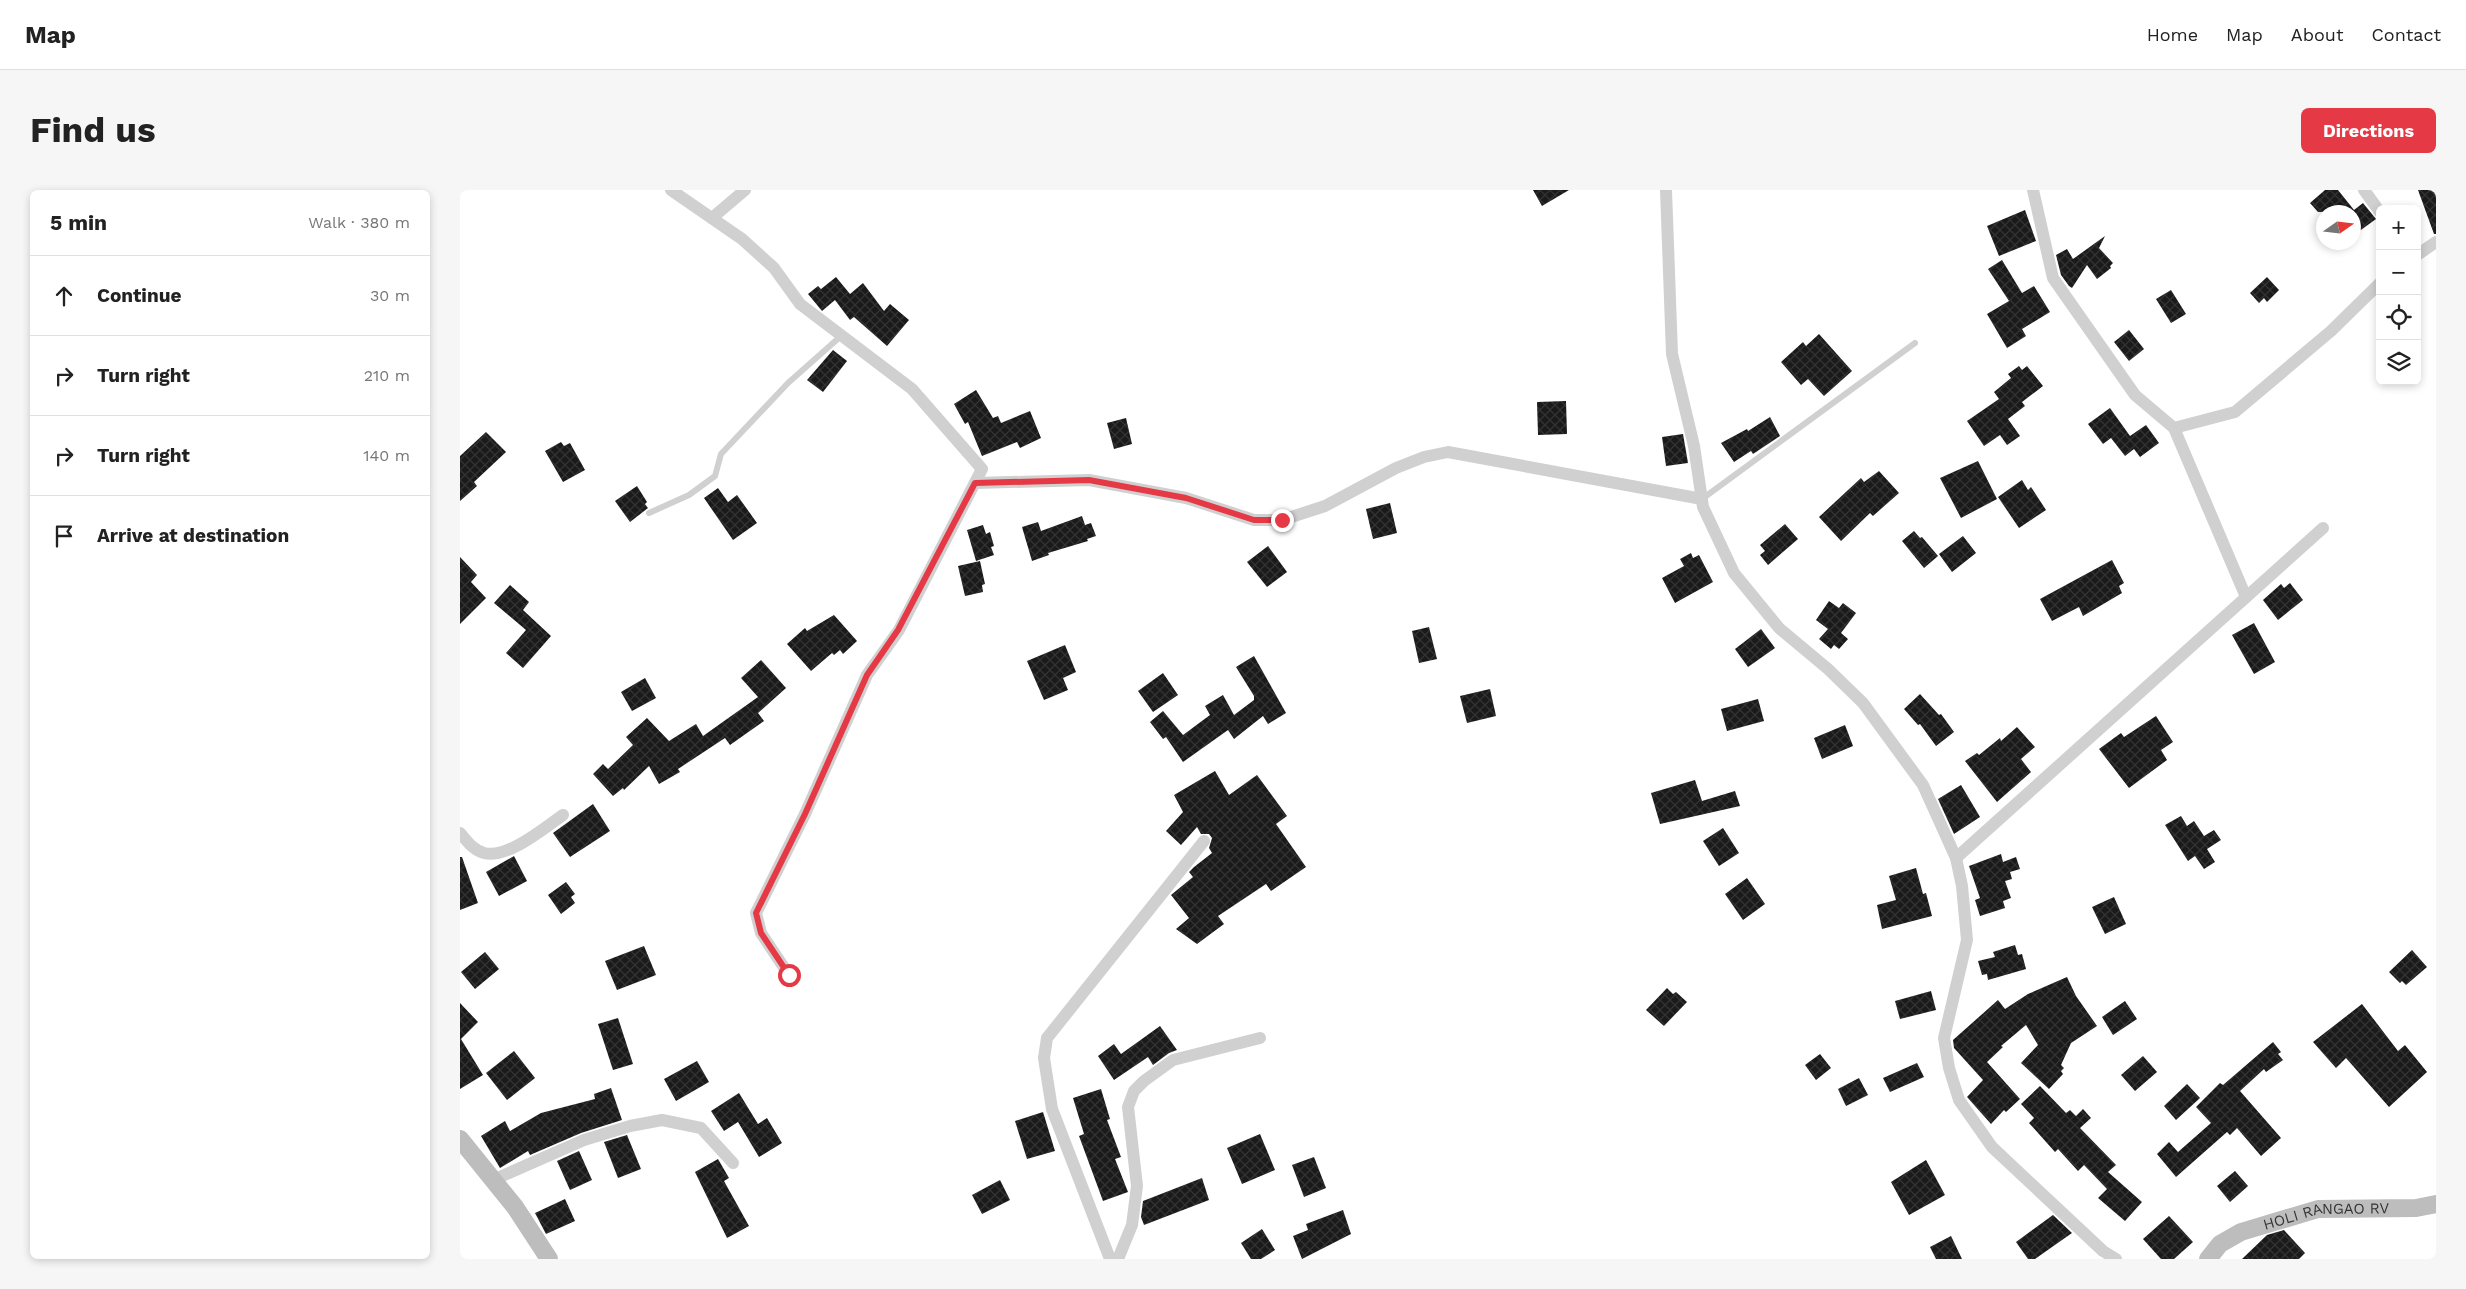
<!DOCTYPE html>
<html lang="en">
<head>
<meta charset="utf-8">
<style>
	body { margin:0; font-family:"Work Sans",sans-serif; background:#f6f6f6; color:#222 }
	.controls { position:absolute; right:15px; top:15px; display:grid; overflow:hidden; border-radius:8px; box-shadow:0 2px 8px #0003 }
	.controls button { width:45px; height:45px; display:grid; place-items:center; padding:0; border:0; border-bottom:1px solid #e0e0e0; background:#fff; color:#222; font:25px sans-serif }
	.compass { position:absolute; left:1856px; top:15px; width:45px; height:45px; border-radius:50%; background:#fff; box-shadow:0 2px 8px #0003; rotate:76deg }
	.stop { position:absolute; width:15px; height:15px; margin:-11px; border:4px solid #e63946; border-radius:50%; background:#fff }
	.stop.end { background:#e63946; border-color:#fff; box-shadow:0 1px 5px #0008 }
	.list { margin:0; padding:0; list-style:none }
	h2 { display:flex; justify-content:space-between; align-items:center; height:65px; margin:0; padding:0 20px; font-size:21px }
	h2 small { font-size:16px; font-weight:400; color:#767676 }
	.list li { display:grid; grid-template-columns:32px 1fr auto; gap:15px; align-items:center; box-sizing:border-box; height:80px; padding:0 20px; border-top:1px solid #e0e0e0 }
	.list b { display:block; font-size:19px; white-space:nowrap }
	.list em { font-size:16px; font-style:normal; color:#767676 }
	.icon { flex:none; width:28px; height:28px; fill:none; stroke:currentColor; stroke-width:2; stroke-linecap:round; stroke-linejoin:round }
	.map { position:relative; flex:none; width:1976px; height:1069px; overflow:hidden; border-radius:8px }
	header { display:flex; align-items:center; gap:30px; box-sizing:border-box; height:70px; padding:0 25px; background:#fff; border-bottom:1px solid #e0e0e0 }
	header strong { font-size:24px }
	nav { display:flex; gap:28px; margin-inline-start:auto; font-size:18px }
	.intro { display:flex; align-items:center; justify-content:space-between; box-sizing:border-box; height:120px; padding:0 30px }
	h1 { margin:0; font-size:35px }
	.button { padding:12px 22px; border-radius:8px; background:#e63946; color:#fff; font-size:18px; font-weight:700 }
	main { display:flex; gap:30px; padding:0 30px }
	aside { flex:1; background:#fff; border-radius:8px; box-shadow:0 2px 8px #0003 }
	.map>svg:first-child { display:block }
	.building { fill:url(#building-cross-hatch) }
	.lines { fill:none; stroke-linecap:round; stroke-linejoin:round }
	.lane { stroke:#d0d0d0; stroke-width:6 }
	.street { stroke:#d0d0d0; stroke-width:12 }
	.secondary { stroke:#bdbdbd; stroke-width:18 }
	.route { stroke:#e63946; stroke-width:6 }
	.labels { text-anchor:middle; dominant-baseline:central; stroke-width:5; stroke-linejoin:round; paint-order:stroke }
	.street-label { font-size:15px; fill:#333; stroke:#fff }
</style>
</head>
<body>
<header>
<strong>Map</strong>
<nav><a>Home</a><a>Map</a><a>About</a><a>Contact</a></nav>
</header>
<div class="intro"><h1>Find us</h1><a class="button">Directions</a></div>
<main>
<aside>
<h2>5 min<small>Walk · 380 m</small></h2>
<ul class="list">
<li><svg class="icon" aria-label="ahead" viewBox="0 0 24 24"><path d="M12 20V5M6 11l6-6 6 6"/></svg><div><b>Continue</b></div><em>30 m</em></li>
<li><svg class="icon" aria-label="right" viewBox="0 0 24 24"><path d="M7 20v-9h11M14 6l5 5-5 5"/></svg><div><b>Turn right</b></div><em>210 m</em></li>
<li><svg class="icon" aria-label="right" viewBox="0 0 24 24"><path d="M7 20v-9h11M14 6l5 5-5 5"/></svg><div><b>Turn right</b></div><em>140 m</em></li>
<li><svg class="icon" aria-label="arrive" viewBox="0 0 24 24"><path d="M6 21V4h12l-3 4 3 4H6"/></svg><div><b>Arrive at destination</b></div></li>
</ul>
</aside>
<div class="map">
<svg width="1976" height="1069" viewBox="0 0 1976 1069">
	<defs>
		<pattern id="building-cross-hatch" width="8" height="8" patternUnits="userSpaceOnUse" patternTransform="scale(1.25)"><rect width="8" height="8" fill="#1a1a1a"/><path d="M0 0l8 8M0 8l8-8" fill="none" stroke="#333"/></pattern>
	</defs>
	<rect width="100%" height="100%" fill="#fff"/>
	<!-- building -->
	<g class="building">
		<polygon points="1073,0 1109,0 1082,16"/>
		<polygon points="1865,0 1878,0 1894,20 1903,13 1916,29 1894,45 1894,22 1858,22 1850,13"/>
		<polygon points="1958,0 1976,0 1976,44 1974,44"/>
		<polygon points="1565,20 1576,51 1539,66 1527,36"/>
		<polygon points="1645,46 1639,58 1653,73 1650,76 1651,78 1637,89 1627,75 1612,98 1609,96 1601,85 1596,65 1607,59 1613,69"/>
		<polygon points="1542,70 1562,103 1574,96 1590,122 1562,139 1566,146 1547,158 1527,124 1549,111 1528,79"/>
		<polygon points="376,87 390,104 403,93 424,121 430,114 449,130 427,156 394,127 390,130 375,110 362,121 348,104 358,96 361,99"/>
		<polygon points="1807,87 1819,100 1807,112 1804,108 1799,113 1790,103"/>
		<polygon points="1711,100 1726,124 1711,133 1696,109"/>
		<polygon points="1669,140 1684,159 1669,171 1654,152"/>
		<polygon points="1359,144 1392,181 1364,206 1348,189 1341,195 1321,172 1343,152 1346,156"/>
		<polygon points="373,160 387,171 363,202 347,190"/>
		<polygon points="1559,176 1562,180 1567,176 1583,196 1562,212 1565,216 1548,229 1560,246 1547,255 1540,245 1524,256 1507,231 1539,209 1534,202 1551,188 1548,184"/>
		<polygon points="516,200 533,228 538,226 541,233 570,221 581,248 560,258 557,252 522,266 508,232 505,234 494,214"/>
		<polygon points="1106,211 1107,244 1078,245 1077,212"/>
		<polygon points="1650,218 1670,246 1686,235 1699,253 1680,267 1674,259 1665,266 1651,248 1643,254 1628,234"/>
		<polygon points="1310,227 1320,246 1293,264 1291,261 1274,272 1261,253 1287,239 1288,241"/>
		<polygon points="666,228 672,254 654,259 647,233"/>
		<polygon points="26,242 46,262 14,292 17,296 0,311 0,266"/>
		<polygon points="1223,244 1228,273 1206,276 1202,247"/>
		<polygon points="101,252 104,256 110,253 125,280 103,292 85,261"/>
		<polygon points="1518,271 1537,309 1501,328 1480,288"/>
		<polygon points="1419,281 1439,303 1413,326 1410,323 1381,351 1359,327 1401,288 1404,292"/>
		<polygon points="1562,290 1568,300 1571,297 1586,320 1559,338 1538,307"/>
		<polygon points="177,296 187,312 185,314 188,318 170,332 155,311"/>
		<polygon points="258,298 268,312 277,305 297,333 273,350 244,308"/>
		<polygon points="930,313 937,343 913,349 906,319"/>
		<polygon points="622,326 625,335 631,333 636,346 627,349 628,351 588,363 589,365 572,371 562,337 578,332 581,341"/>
		<polygon points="1325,334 1338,349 1308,375 1300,365 1305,361 1300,355"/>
		<polygon points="523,335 526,344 530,342 534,356 531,357 534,365 516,371 507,340"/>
		<polygon points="1454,341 1460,348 1462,347 1478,366 1464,378 1442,351"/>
		<polygon points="1503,346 1516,363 1492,382 1479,364"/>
		<polygon points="808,356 827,382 807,397 787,372"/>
		<polygon points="1231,363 1233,368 1239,365 1253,392 1215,413 1202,388 1224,376 1220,369"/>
		<polygon points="0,367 17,385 11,392 26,408 0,434"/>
		<polygon points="1652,370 1664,393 1659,396 1662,403 1623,426 1619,417 1592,431 1580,409"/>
		<polygon points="520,371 525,394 522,395 523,402 505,406 498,376"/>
		<polygon points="1830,393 1843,410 1818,430 1803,410 1821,394 1824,398"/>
		<polygon points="50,395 69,412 63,420 91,446 63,478 46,463 66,440 34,413"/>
		<polygon points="1369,411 1379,418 1383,413 1396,423 1381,443 1388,449 1379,459 1374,455 1371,459 1359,449 1368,439 1356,430"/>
		<polygon points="374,425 397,451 383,464 380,460 374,465 372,463 351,481 327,454 345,438 347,441"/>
		<polygon points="1794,433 1815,472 1794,484 1772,445"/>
		<polygon points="969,437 977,469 959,473 952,441"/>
		<polygon points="1301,439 1315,458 1288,477 1275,459"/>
		<polygon points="605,455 616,482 603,488 608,500 584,510 567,471"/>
		<polygon points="794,466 826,523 808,534 803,526 774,549 768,540 723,572 706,547 703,549 690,532 703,521 723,545 750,525 745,516 763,505 774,525 794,510 794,506 776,477"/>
		<polygon points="301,470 326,498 298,523 304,531 270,555 265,548 218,579 220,582 199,594 189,576 164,600 163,598 153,606 133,584 143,574 148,579 173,555 166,547 187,528 209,551 236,534 243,546 298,507 281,488"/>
		<polygon points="703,483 718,505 693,522 678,501"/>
		<polygon points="185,488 196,508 172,521 161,502"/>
		<polygon points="1030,499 1036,526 1007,533 1000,506"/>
		<polygon points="1460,504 1479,525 1481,524 1494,542 1476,556 1460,534 1458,535 1444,519"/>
		<polygon points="1298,509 1304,531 1267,541 1261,519"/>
		<polygon points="1696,526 1713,552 1701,560 1707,570 1669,598 1639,559 1661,543 1664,547"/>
		<polygon points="1385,535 1393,556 1362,569 1354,548"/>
		<polygon points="1557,537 1575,557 1561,569 1571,582 1537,612 1505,571 1517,563 1519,565 1540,548 1541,551"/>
		<polygon points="755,581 769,605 797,585 827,626 816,634 846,677 811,701 806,694 758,726 764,734 737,754 716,739 729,728 711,705 733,687 729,682 734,677 752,663 749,658 752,648 749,644 741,644 737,637 721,655 706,641 723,622 714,605"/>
		<polygon points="1235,590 1242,611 1275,601 1280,616 1200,634 1191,603"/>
		<polygon points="1501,595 1520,627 1494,644 1478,609"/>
		<polygon points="133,614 150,641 110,667 93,643"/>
		<polygon points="1721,626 1727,636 1734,631 1744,646 1754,640 1761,650 1747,659 1755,672 1744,679 1735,666 1728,671 1705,635"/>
		<polygon points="1263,638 1279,663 1259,676 1243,651"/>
		<polygon points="1541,664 1543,672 1556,667 1560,679 1550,682 1552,689 1545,691 1551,708 1543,711 1545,718 1520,726 1515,710 1520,708 1509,676"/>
		<polygon points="54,666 67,691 39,706 26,682"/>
		<polygon points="0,667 2,667 18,713 0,720"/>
		<polygon points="1456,678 1463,704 1466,703 1472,726 1422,739 1417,715 1436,710 1429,686"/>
		<polygon points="1287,688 1305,714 1283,730 1265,704"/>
		<polygon points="106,692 115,704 111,707 115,713 101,724 88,705"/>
		<polygon points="1654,707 1666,734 1645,744 1632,717"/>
		<polygon points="1555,755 1558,765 1562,764 1566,779 1528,790 1527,784 1522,785 1518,771 1535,767 1533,762"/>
		<polygon points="184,756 196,785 157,800 145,771"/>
		<polygon points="1952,760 1967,777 1946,795 1942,791 1940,793 1929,782"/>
		<polygon points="25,762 39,779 15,799 1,782"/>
		<polygon points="1607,787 1616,806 1637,836 1611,853 1601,875 1604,878 1601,881 1603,884 1589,899 1561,873 1578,855 1566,835 1541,856 1543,857 1527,872 1560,909 1546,922 1544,920 1531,934 1507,907 1523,890 1494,858 1493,850 1538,810 1545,819 1568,804"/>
		<polygon points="1207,798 1213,804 1216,802 1227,812 1204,836 1186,820"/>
		<polygon points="1471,801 1476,820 1440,829 1435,811"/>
		<polygon points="1665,811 1677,829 1653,845 1642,827"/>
		<polygon points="0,813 18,832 1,849 23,885 0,899"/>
		<polygon points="1902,814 1938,861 1945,855 1967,882 1929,917 1886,868 1876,878 1853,852"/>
		<polygon points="158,828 173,874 153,880 138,834"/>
		<polygon points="700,836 717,860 709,863 693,875 688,867 654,890 638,866 654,854 661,864"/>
		<polygon points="1813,852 1821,862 1818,864 1823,870 1806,882 1804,879 1780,901 1821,948 1801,966 1777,938 1770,945 1767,942 1716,987 1697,964 1709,952 1718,962 1751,933 1736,917 1760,893 1763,895"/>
		<polygon points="54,861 75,888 47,910 26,883"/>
		<polygon points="1360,864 1371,878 1356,890 1345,875"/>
		<polygon points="1683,866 1697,882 1675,901 1661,885"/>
		<polygon points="237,871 249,892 216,911 204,889"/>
		<polygon points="1457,873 1464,887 1430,902 1423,888"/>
		<polygon points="1399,888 1408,905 1386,916 1378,899"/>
		<polygon points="1727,894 1740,908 1716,930 1704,916"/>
		<polygon points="1580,896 1606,923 1610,920 1616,926 1623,919 1631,928 1620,938 1656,975 1648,982 1682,1012 1665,1031 1638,1008 1647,999 1624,975 1618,981 1598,959 1595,962 1569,933 1574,928 1561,914"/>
		<polygon points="151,898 162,930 121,943 70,965 68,961 40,978 21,946 45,931 50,941 81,923 135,909 134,904"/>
		<polygon points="641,899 650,929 647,930 661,967 655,969 668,1002 643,1011 619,946 624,944 613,908"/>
		<polygon points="279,903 298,934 307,928 322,953 299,967 278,932 264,941 251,921"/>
		<polygon points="583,922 595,961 567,969 555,931"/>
		<polygon points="800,944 815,980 782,994 767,958"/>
		<polygon points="167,945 181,979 158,988 144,952"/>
		<polygon points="119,961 132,990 110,1000 97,971"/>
		<polygon points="854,967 866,998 844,1007 832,975"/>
		<polygon points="258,969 269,988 264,991 289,1036 267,1048 235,982"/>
		<polygon points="1466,970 1485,1005 1449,1025 1431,992"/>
		<polygon points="1775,981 1788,996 1770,1012 1757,996"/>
		<polygon points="742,988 749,1010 684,1035 681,1027 683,1011"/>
		<polygon points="540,990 550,1010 522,1024 512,1005"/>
		<polygon points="105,1009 115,1031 86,1044 75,1023"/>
		<polygon points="883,1020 891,1044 842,1069 833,1046 848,1040 846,1034"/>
		<polygon points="1593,1025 1612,1043 1575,1069 1568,1069 1556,1052"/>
		<polygon points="1709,1026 1733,1052 1714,1069 1701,1069 1683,1049"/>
		<polygon points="802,1039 815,1060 801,1069 791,1069 781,1053"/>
		<polygon points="1824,1040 1845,1063 1839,1069 1782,1069 1807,1045"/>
		<polygon points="1491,1046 1502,1069 1476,1069 1470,1057"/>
	</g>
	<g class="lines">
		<!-- lane -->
		<g class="lane">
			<polyline points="1242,309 1455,153"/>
			<polyline points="189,323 229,305 255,286 261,264 328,193 381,146"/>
		</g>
		<!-- street -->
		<g class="street">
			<polyline points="211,0 282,49 314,78 340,114 452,199 522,279 439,440 407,485 345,624 296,723 301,743 329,785"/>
			<polyline points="1206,0 1212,164 1234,256 1243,317 1274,383 1319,438 1368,479 1403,513 1463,595 1496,668 1502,696 1507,750 1484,848 1489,878 1499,910 1532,957 1643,1061 1656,1069"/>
			<polyline points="1573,0 1593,88 1675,205 1714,238 1775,222 1871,141 1920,93"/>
			<polyline points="1904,0 1920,22"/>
			<polyline points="252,28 285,0"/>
			<polyline points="1957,65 1976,52"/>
			<polyline points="1714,238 1786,407"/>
			<polyline points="515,293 629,290 726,308 794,330 822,330 865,316 936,278 964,267 988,262 1242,309"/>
			<path d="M0 643C7 651 13 660 24 663 48 669 84 638 103 625"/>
			<polyline points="1496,668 1863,338"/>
			<polyline points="33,990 124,950 170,936 202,930 241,938 273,973"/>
			<polyline points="650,1069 592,919 584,868 587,848 744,651"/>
			<polyline points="658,1069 672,1035 677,996 668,917 674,901 684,891 713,870 800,848"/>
		</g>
		<!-- secondary -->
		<g class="secondary">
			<polyline points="0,949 55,1017 89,1069"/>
			<path id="s1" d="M1748 1069 1760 1054 1781 1042 1858 1019 1956 1018 1976 1014"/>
		</g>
	</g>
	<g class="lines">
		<!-- route -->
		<polyline class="route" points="329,785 301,743 296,723 345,624 407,485 438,440 515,293 629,290 726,308 794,330 822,330"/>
	</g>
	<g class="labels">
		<!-- street labels -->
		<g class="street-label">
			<text stroke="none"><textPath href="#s1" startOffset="131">HOLI RANGAO RV</textPath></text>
		</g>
	</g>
</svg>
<div class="controls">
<button>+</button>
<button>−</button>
<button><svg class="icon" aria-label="locate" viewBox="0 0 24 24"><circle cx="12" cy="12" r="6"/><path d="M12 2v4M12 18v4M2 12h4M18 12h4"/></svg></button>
<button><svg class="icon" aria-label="layers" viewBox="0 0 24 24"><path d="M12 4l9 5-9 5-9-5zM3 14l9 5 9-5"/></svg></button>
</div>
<svg class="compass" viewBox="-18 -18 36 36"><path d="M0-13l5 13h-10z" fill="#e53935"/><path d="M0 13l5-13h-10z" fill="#767676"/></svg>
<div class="stop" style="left:329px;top:785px"></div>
<div class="stop end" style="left:822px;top:330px"></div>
</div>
</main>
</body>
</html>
